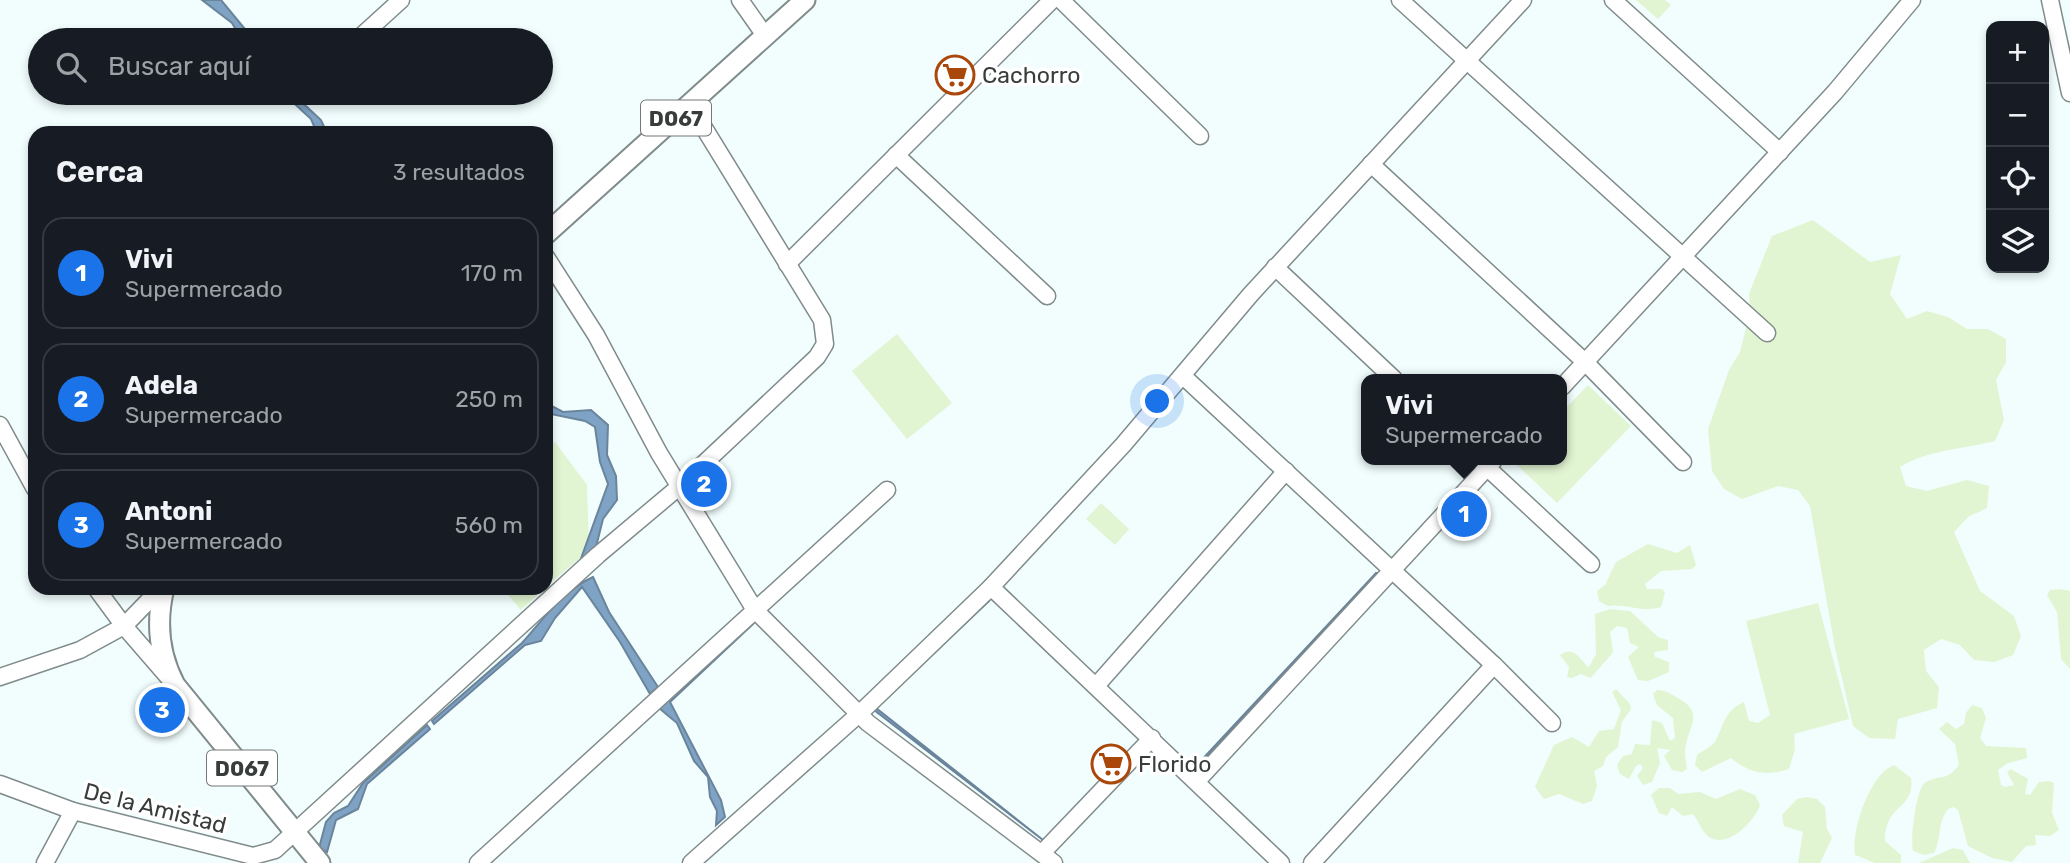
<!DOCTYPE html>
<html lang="es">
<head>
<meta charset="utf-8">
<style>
	body { margin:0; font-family:Rubik,sans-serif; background:#242831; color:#f1f3f6 }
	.controls { position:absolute; right:21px; top:21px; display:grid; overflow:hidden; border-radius:14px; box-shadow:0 4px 10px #0003 }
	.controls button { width:63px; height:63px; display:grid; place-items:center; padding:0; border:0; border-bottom:2px solid #363941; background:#171b24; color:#f1f3f6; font:35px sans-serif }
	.you { position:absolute; left:1158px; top:402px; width:24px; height:24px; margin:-18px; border:5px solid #fff; border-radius:50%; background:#1a73e8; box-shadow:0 0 0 10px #1a73e833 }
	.badge { display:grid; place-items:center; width:46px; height:46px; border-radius:50%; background:#1a73e8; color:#fff; font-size:23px; font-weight:700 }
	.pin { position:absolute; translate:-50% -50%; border:4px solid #fff; box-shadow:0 2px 7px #0006 }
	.popup { position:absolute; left:1361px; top:374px; width:206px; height:91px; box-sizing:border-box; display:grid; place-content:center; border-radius:14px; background:#171b24; filter:drop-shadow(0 2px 5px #0005); font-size:23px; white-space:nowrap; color:#9ea1a6 }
	.popup b { font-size:26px; color:#f1f3f6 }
	.popup::after { content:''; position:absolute; left:50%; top:100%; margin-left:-14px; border:14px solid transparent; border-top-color:#171b24 }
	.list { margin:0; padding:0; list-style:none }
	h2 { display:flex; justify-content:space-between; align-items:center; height:91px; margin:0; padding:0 28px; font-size:30px }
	h2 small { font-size:23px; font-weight:400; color:#9ea1a6 }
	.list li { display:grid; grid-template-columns:46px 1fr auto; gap:21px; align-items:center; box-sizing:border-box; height:112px; margin:0 14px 14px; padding:0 14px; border:2px solid #363941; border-radius:21px }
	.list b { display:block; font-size:26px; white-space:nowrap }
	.list p { margin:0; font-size:23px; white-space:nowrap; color:#9ea1a6 }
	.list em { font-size:23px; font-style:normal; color:#9ea1a6 }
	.icon { flex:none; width:38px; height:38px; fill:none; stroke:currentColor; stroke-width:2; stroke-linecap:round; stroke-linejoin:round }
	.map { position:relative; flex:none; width:2070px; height:863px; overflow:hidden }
	.search { position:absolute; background:#171b24; box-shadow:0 4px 10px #0003; left:28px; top:28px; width:525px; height:77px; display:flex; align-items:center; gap:18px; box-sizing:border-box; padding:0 24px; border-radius:38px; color:#9ea1a6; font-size:26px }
	.panel { position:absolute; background:#171b24; box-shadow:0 4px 10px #0003; left:28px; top:126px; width:525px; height:469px; border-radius:21px }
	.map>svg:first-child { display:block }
	.green { fill:#e1f5d2 }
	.water { fill:#7fa3c5; stroke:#6a849c; stroke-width:2 }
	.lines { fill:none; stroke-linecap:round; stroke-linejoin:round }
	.minor-casing { stroke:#808c8b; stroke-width:19 }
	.major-casing { stroke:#808c8b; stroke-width:23 }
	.minor { stroke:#fff; stroke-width:16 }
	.major { stroke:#fff; stroke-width:19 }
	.labels { text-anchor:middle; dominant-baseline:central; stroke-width:7; stroke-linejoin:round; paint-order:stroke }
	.shield { fill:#fff; stroke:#747776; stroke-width:2 }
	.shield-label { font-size:21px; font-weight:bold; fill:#383d3c }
	.poi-label { font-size:23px; fill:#383d3c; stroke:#fff; text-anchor:start }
	.street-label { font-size:23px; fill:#383d3c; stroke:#fff }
</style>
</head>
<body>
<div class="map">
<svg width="2070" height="863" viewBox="0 0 2070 863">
	<rect width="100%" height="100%" fill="#f1fefd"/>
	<!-- green -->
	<g class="green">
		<polygon points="1636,0 1665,0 1671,5 1658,19"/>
		<path d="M1813 220 1870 262 1901 255 1890 294 1907 319 1927 311 1948 317 1967 329H1988L2006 339V362L1996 380 2004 420 1995 441C1963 449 1927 450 1900 467L1906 486 1927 491 1967 480 1989 486 1987 508 1968 517 1954 532 1980 591 2014 616 2021 636 2013 655 1994 662 1974 660 1960 645 1941 639 1924 650 1926 671 1939 687 1937 708 1898 719 1895 739 1869 738 1853 726 1835 648 1810 506 1798 490 1778 486 1742 499 1724 489 1712 471 1708 429 1729 370 1740 352 1750 313 1749 294 1772 236Z"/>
		<polygon points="897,334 952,403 907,439 852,371"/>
		<polygon points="1588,385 1631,426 1557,503 1514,462 1562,460 1562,412"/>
		<polygon points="555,442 587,485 589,550 546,587 546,449"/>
		<polygon points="1101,503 1129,529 1115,545 1086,519"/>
		<path d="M1648 544 1677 553 1690 545 1696 565 1692 569 1661 571 1645 584 1647 589H1662L1665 592 1661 607C1643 613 1625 603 1608 606L1599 601 1597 591 1605 585 1616 562Z"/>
		<polygon points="502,588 545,588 521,610"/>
		<polygon points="2060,589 2070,591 2070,669 2061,659 2057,612 2047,595 2050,590"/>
		<path d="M1818 603 1849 719 1794 734 1795 749 1789 769C1766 777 1749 773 1731 758L1702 772 1695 765 1697 755C1702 751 1711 747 1715 742 1724 725 1724 711 1744 702L1749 721 1758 723 1770 715 1746 621Z"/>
		<path d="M1610 609 1630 611 1658 637 1668 640V650L1654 652 1655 657 1669 662V672L1648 681 1638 680 1628 657 1639 647 1630 643 1627 628 1617 626 1610 632 1613 652C1611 655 1592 677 1590 678L1581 674 1572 678 1567 677 1569 667 1560 655C1575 644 1580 661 1589 667L1596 654 1595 614Z"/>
		<polygon points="1616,689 1630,704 1631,709 1622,722 1618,747 1606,757 1603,766 1594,771 1597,786 1592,801 1583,804 1559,794 1544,799 1535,787 1554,745 1572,737 1589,747 1599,731 1614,729 1621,710 1612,692"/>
		<path d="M1657 690C1666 690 1670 694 1678 698 1707 714 1686 727 1685 752 1685 757 1686 763 1687 769L1682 772 1672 770 1664 756 1670 750 1657 748 1660 763 1652 782 1643 785 1637 776 1643 768 1640 764 1636 766 1629 779 1620 774 1617 765 1623 756 1632 754 1635 744 1650 745 1652 720 1662 723 1670 741 1675 738 1673 718 1657 705 1653 694Z"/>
		<path d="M1972 705 1982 708 1986 718 1980 738 1986 746 2026 748 2027 758 2006 764 1998 770 2001 785 2005 787 2014 785 2007 772 2011 769 2028 779 2025 794 2030 795 2039 782 2049 781 2054 783 2052 813 2059 830 2050 836 2035 835 2036 845 2026 846 2012 862 1992 858 1968 846 1958 810 1953 807 1948 809C1937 823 1942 838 1934 853L1924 855 1913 851C1910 839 1916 787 1926 782 1941 774 1946 782 1959 765L1955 744 1939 729 1947 722 1956 729 1964 724 1966 713Z"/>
		<path d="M1894 765 1911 778C1915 811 1885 802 1885 841L1901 855V863H1875L1855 855C1851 830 1870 774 1894 765Z"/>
		<path d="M1659 788H1670L1678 794 1700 792 1716 799 1740 789 1755 795 1760 805C1754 822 1728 849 1709 837 1701 831 1699 821 1693 814L1683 816 1672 807 1667 816 1659 813 1651 795Z"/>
		<polygon points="1807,797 1817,799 1825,807 1827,829 1832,838 1820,863 1798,863 1803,832 1784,826 1782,815 1797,799"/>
		<polygon points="1953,848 1963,850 1970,863 1919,863"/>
	</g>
	<!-- water -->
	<g class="water">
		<polygon points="202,0 221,0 254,40 242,40 232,23"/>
		<polygon points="283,93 292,93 321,120 327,133 317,133 311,119"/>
		<polygon points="546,403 563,412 591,410 608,425 607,455 616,476 617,500 603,519 596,547 579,564 608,484 600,462 595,427 585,421 546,413"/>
		<polygon points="1376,573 1377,573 1197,767 1196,766"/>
		<path d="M593 577 609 612 658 687 650 694 620 642 582 587 555 618 541 641 525 645 434 724 432 721 522 643C542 621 562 591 593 577Z"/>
		<polygon points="990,600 876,708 1043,840 874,710 822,756"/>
		<polygon points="754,623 670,702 721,800 725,817 716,825 717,811 710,797 708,777 694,761 677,723 659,708"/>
		<polygon points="427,725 430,729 367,784 358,809 336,820 327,852 319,848 326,822 334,813 348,806 363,783"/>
	</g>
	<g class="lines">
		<defs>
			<g id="minor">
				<polyline points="740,0 766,37"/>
				<polyline points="1061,0 1200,136"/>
				<polyline points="1400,0 1767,333"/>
				<polyline points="1613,0 1780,152"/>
				<polyline points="2050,0 2070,93"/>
				<polyline points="357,40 401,0"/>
				<polyline points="896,155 1047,296"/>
				<polyline points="1371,164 1585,362 1683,462"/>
				<polyline points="546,257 596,335 659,453 755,610 868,723 1054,863"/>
				<polyline points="787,264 1052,0"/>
				<polyline points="1275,267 1394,379"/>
				<polyline points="1183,376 1494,665 1552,723"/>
				<polyline points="1562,387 1835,92 1912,0"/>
				<polyline points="0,425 35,489"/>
				<polyline points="1479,460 1591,564"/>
				<polyline points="991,587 1281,863"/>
				<polyline points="96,588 124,626 169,678"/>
				<polyline points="0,677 80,650 124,626 161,588"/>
				<polyline points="1096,686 1286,471"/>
				<polyline points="1197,781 1494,460"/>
				<polyline points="0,784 73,811 253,856 275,850 598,555 680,486 817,357 825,344 822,320 690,105"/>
				<polyline points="1042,853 1152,738"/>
				<polyline points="45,863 73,811"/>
				<polyline points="478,863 887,490"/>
				<polyline points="691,863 859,714 991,587 1123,445 1251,294 1523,0"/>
				<polyline points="1312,863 1494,665"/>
			</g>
			<g id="major">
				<polyline points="546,234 805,0"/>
				<path d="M164 588C156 621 159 655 175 685L320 863"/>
			</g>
		</defs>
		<!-- minor casing -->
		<use href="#minor" class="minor-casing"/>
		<!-- major casing -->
		<use href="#major" class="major-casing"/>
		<!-- minor -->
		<use href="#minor" class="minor"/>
		<!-- major -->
		<use href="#major" class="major"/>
	</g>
	<!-- icons -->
	<defs>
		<symbol id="supermarket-ring" viewBox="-11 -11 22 22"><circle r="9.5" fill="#fff" stroke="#aa480c" stroke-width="1.5"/><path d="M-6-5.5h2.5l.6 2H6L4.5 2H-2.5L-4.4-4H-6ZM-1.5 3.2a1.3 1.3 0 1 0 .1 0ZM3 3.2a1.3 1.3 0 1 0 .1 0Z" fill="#aa480c"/></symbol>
	</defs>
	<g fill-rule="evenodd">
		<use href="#supermarket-ring" x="933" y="53" width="44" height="44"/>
		<use href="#supermarket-ring" x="1089" y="742" width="44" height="44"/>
	</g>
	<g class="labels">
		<!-- shield labels -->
		<g class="shield">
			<rect x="641" y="100.5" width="70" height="35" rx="5"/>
			<rect x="207" y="750.5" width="70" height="35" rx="5"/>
		</g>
		<g class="shield-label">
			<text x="676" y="118">D067</text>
			<text x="242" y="768">D067</text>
		</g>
		<!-- poi labels -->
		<g class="poi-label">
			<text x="982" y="75">Cachorro</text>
			<text x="1138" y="764">Florido</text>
		</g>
		<!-- street labels -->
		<g class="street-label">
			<text transform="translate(155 808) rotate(14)">De la Amistad</text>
		</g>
	</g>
</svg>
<div class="controls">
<button>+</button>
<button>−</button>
<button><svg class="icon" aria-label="locate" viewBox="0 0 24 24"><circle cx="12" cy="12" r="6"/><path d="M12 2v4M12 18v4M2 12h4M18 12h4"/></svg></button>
<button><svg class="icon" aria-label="layers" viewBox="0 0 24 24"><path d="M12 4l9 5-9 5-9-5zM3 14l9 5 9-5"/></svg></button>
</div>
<div class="you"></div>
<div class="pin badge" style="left:1464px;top:514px">1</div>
<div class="popup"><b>Vivi</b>Supermercado</div>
<div class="pin badge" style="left:704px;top:484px">2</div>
<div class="pin badge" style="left:162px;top:710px">3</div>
<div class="search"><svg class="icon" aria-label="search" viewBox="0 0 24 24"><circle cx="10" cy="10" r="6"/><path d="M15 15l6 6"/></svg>Buscar aquí</div>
<section class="panel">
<h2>Cerca<small>3 resultados</small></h2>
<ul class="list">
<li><span class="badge">1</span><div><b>Vivi</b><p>Supermercado</p></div><em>170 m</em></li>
<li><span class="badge">2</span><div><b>Adela</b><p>Supermercado</p></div><em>250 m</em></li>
<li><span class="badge">3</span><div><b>Antoni</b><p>Supermercado</p></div><em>560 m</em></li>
</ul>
</section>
</div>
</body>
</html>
